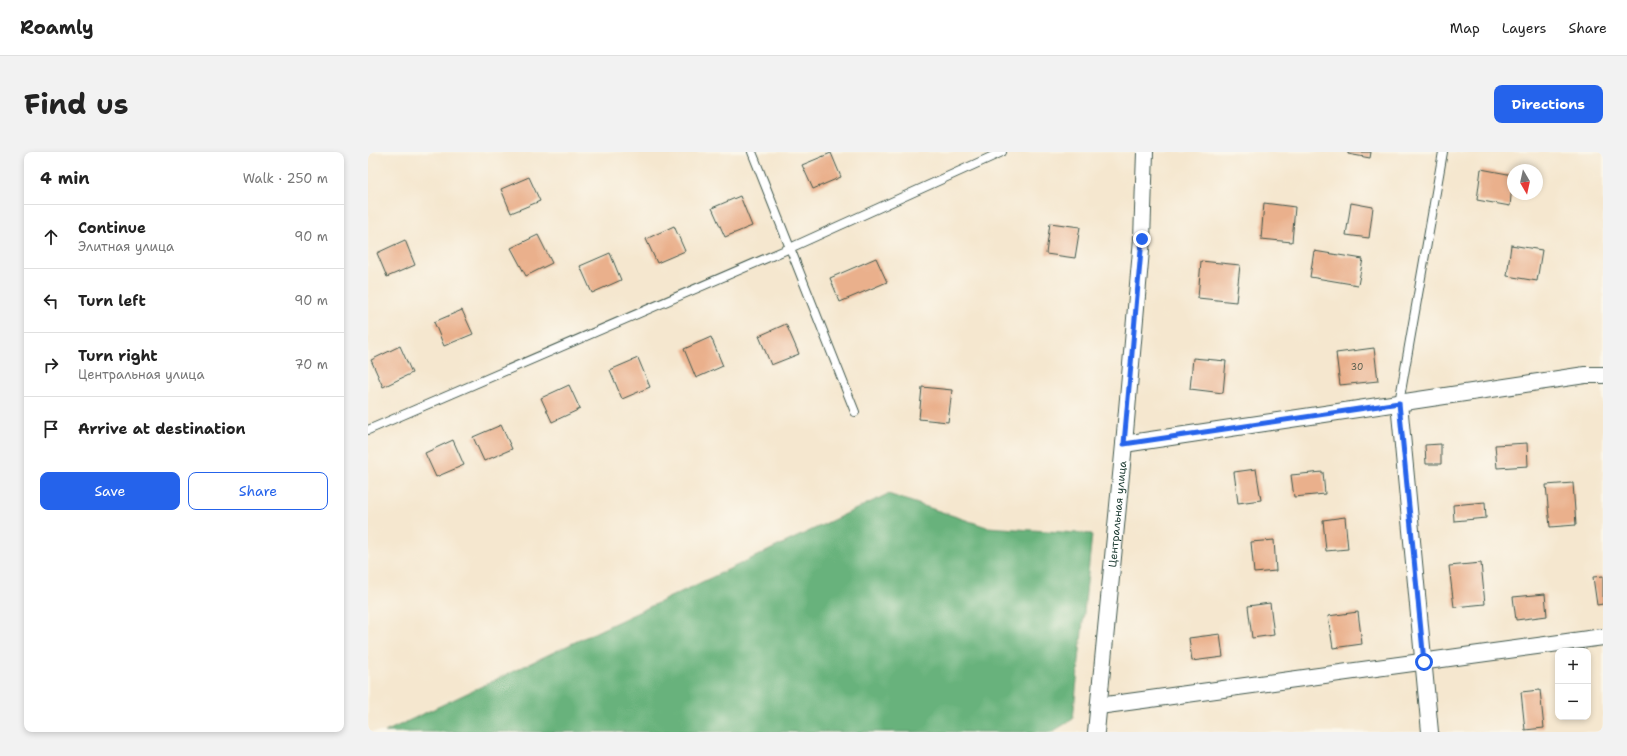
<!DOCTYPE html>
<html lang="en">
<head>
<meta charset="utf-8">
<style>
	body { margin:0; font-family:"Shantell Sans",sans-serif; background:#f2f2f2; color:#222 }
	.controls { position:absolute; right:12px; bottom:12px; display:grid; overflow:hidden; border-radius:8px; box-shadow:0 2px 6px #0003 }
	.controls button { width:36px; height:36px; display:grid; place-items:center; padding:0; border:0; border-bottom:1px solid #e0e0e0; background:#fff; color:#222; font:20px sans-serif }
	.compass { position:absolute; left:1139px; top:12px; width:36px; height:36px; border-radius:50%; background:#fff; box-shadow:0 2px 6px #0003; rotate:171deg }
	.stop { position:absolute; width:12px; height:12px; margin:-9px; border:3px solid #2563eb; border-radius:50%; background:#fff }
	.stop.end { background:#2563eb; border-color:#fff; box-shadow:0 1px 4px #0008 }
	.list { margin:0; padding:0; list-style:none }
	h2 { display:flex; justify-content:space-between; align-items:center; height:52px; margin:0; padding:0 16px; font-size:17px }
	h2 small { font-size:13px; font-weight:400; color:#767676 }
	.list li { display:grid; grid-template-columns:26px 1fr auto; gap:12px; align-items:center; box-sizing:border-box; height:64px; padding:0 16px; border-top:1px solid #e0e0e0 }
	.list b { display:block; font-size:15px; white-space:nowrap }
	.list p { margin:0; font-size:13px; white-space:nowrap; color:#767676 }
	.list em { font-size:13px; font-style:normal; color:#767676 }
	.actions { display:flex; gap:8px; padding:12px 16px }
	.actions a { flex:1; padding:9px 0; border:1px solid #2563eb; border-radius:8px; text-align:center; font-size:14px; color:#2563eb }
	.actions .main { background:#2563eb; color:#fff }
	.icon { flex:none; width:22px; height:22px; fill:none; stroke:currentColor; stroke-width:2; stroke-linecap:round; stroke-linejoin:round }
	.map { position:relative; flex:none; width:1235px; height:580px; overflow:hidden; border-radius:8px }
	header { display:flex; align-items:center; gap:24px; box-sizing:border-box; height:56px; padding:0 20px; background:#fff; border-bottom:1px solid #e0e0e0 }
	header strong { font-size:19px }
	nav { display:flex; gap:22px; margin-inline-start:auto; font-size:14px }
	.intro { display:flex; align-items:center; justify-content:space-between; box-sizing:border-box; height:96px; padding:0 24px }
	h1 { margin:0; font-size:28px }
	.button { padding:10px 18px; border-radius:8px; background:#2563eb; color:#fff; font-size:14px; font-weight:700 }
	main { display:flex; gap:24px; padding:0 24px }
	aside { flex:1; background:#fff; border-radius:8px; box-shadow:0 2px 6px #0003 }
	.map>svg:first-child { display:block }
	.forest { fill:#68b27b; stroke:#447858 }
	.building { fill:#eab08c }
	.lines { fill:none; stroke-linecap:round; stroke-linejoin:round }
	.lane-casing { stroke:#3f564b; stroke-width:10 }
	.street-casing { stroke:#3f564b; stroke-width:18 }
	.lane { stroke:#fff; stroke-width:8 }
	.street { stroke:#fff; stroke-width:16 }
	.route { stroke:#2563eb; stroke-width:5 }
	.labels { text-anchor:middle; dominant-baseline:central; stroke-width:3; stroke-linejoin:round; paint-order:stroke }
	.number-label { font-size:9px; fill:#525a4a }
	.street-label { font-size:11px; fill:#1f3d34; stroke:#fbf7ec }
</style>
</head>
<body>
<header>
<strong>Roamly</strong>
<nav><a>Map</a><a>Layers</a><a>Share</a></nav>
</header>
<div class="intro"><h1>Find us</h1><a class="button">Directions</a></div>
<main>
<aside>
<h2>4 min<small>Walk · 250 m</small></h2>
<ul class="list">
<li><svg class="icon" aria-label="ahead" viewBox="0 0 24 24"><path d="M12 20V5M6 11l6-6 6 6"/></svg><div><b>Continue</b><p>Элитная улица</p></div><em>90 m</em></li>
<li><svg class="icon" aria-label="left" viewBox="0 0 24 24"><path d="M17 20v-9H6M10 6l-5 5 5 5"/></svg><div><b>Turn left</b></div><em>90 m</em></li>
<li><svg class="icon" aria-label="right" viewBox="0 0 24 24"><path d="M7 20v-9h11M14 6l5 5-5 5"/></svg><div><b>Turn right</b><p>Центральная улица</p></div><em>70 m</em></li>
<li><svg class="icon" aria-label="arrive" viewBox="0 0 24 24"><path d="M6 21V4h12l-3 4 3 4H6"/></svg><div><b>Arrive at destination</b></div></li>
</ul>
<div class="actions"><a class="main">Save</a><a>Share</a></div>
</aside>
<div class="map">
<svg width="1235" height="580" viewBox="0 0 1235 580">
	<rect width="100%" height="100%" fill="#fbf7ec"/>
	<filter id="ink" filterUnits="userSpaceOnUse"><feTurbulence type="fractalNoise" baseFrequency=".025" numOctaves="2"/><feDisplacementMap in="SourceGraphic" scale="8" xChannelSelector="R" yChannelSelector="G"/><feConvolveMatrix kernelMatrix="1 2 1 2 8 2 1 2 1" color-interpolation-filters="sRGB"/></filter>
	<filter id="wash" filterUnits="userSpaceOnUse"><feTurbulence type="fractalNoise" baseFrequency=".012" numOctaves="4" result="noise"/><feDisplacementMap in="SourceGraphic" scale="16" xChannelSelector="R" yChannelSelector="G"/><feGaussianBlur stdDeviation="0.9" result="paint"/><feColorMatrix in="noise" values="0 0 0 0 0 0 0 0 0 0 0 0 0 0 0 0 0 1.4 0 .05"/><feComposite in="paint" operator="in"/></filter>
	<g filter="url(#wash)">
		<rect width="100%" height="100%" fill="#f5e7cf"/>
		<!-- forest -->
		<polygon class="forest" points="520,342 619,375 724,382 705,567 684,580 17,580"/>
		<g id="blocks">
			<!-- building -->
			<g class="building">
				<polygon points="980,0 1003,0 1002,6 980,2"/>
				<polygon points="463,1 473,25 445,37 434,13"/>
				<polygon points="1113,17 1145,23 1142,54 1109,48"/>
				<polygon points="161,25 172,49 143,61 133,37"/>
				<polygon points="372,44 384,74 357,85 344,56"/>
				<polygon points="896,51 927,55 924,90 893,87"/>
				<polygon points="983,51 1005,55 1001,86 978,83"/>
				<polygon points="682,71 712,75 707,106 678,102"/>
				<polygon points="306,74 317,99 289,111 278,87"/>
				<polygon points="170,83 184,111 158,124 143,96"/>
				<polygon points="37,88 47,113 19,125 9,101"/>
				<polygon points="1143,93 1174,98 1169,129 1139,124"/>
				<polygon points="946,99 995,107 990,133 942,125"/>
				<polygon points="242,101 253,128 224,141 212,114"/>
				<polygon points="508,106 519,130 472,150 462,126"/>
				<polygon points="833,109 872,113 868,150 830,146"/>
				<polygon points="94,158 105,182 76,194 66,170"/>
				<polygon points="418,172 431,202 403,213 391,184"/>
				<polygon points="343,185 355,214 328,226 316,197"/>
				<polygon points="32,194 44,221 15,235 3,208"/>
				<polygon points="1006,196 1010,229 972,233 968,201"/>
				<polygon points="270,206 282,235 254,247 242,218"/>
				<polygon points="825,206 858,209 855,241 822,237"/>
				<polygon points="201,233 212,257 184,270 173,246"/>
				<polygon points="554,235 584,238 580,270 551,267"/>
				<polygon points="133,273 144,297 116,309 105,285"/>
				<polygon points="85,288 96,313 68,325 57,301"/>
				<polygon points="1159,291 1160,314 1129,316 1127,293"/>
				<polygon points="1073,292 1073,312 1058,312 1057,293"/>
				<polygon points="888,317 893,348 870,351 866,320"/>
				<polygon points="955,320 957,342 926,345 923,323"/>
				<polygon points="1205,331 1208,373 1182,375 1178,333"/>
				<polygon points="1117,350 1118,366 1086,369 1085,353"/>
				<polygon points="977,365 980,397 958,399 955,368"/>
				<polygon points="906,388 908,419 886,421 883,390"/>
				<polygon points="1113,411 1117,452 1086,455 1081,414"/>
				<polygon points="1235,424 1235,452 1229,453 1225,425"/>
				<polygon points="1177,442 1179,464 1148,468 1145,445"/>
				<polygon points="902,451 906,483 884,486 880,454"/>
				<polygon points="990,460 994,492 965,496 960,464"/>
				<polygon points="852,482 855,505 824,509 821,486"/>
				<polygon points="1172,538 1176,576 1157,578 1153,540"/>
			</g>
		</g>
	</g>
	<g filter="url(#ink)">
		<use href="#blocks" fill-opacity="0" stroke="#3f564b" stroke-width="1"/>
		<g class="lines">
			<defs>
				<g id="lane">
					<polyline points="384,0 487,260"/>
					<polyline points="1031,251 1075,0"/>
					<polyline points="0,278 422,96 634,0"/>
				</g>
				<g id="street">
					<polyline points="1031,251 1062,580"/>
					<polyline points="756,292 1217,223 1235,223"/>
					<polyline points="731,554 1235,485"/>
					<path id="s1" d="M728 580 756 292 774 87 777 0"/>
				</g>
			</defs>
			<!-- lane casing -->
			<use href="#lane" class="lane-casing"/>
			<!-- street casing -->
			<use href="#street" class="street-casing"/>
			<!-- lane -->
			<use href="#lane" class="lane"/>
			<!-- street -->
			<use href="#street" class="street"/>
		</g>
	</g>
	<g class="lines" filter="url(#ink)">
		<!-- route -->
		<polyline class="route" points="774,87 756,292 1031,251 1056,510"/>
	</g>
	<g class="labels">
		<!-- number labels -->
		<g class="number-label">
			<text x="989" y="215">30</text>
		</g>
		<!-- street labels -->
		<g class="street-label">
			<text stroke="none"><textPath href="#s1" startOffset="219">Центральная улица</textPath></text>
		</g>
	</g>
</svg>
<div class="controls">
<button>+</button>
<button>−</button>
</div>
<svg class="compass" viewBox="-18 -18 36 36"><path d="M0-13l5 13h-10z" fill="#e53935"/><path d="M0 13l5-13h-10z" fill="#767676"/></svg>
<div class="stop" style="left:1056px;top:510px"></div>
<div class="stop end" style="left:774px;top:87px"></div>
</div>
</main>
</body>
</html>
